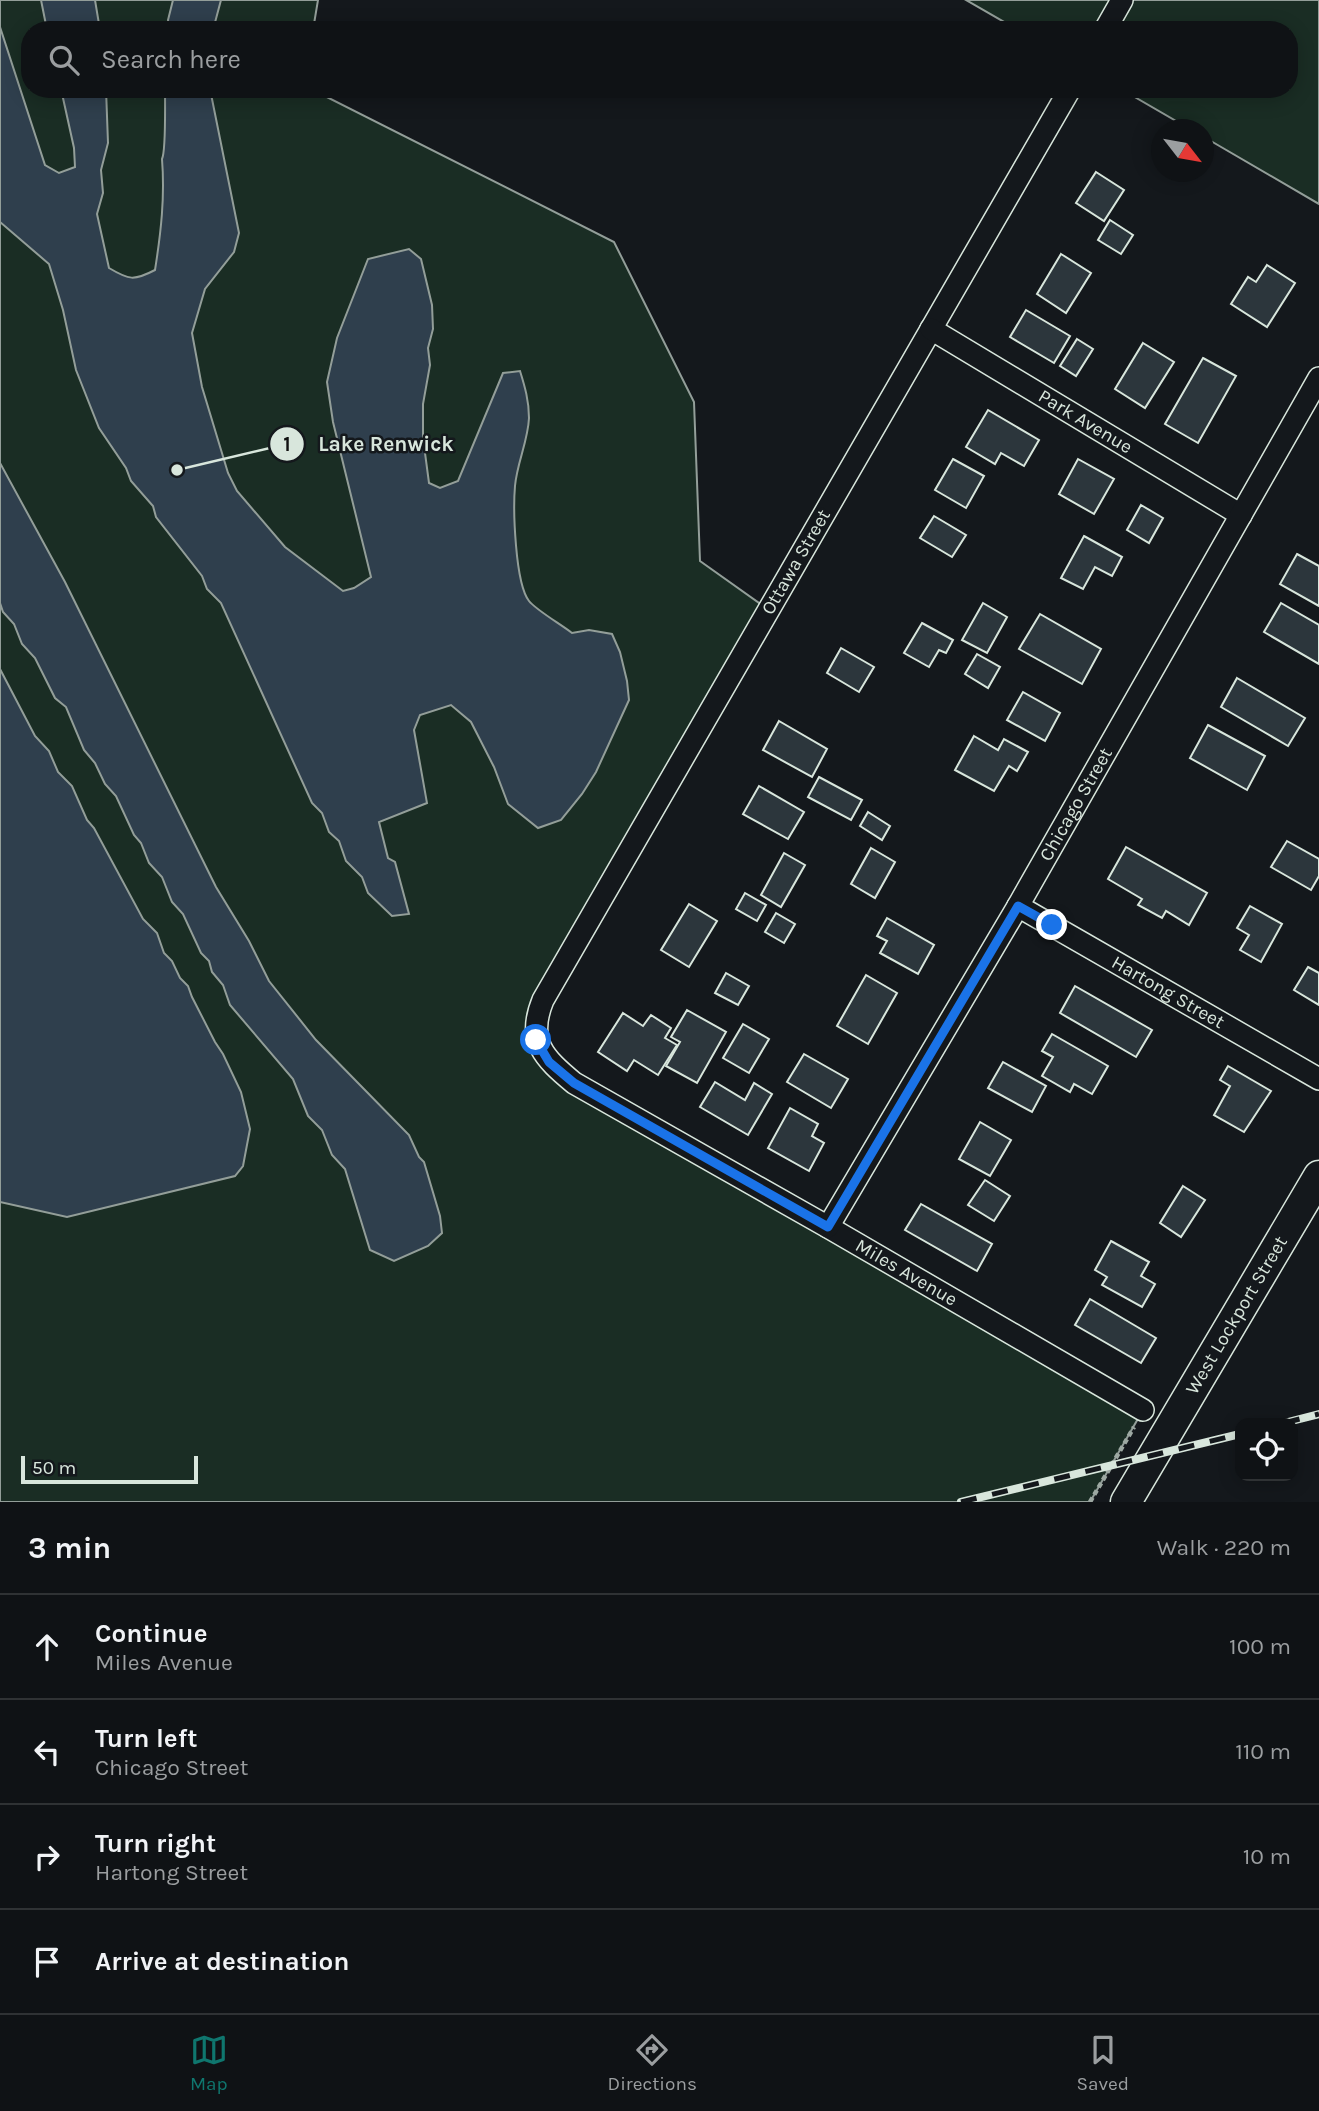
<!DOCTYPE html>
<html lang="en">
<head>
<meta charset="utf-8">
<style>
	body { margin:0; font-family:Karla,sans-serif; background:#1d2022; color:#f1f3f6 }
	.controls { position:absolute; right:21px; bottom:21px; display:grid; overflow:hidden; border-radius:14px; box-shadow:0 4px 18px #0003 }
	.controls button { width:63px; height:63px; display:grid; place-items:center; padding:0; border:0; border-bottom:2px solid #2f3234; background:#0f1215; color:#f1f3f6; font:35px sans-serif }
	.compass { position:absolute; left:1151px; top:119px; width:63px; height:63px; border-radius:50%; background:#0f1215; box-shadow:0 4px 18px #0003; rotate:121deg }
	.scale { position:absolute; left:21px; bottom:18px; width:177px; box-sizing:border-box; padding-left:7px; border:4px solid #d8e6dc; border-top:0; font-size:19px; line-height:24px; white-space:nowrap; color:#d8e6dc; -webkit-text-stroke:5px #14181c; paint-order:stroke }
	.stop { position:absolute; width:21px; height:21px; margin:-16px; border:5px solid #1a73e8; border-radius:50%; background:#fff }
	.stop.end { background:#1a73e8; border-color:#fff; box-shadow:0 2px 7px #0008 }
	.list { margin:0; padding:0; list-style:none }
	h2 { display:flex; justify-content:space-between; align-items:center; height:91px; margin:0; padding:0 28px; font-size:30px }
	h2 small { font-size:23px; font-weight:400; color:#9b9ea0 }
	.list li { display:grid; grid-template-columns:46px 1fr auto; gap:21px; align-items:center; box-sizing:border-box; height:105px; padding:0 28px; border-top:2px solid #2f3234 }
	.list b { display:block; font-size:26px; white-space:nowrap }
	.list p { margin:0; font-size:23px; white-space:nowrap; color:#9b9ea0 }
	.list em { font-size:23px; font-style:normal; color:#9b9ea0 }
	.icon { flex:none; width:38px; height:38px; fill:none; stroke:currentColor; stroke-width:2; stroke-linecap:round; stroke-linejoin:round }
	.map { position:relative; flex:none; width:1319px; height:1502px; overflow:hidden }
	.search { position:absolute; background:#0f1215; box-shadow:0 4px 18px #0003; left:21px; right:21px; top:21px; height:77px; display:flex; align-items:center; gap:18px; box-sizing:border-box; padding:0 24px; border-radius:28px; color:#9b9ea0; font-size:26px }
	.sheet { height:511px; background:#0f1215 }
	nav { display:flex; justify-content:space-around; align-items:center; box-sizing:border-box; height:98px; border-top:2px solid #2f3234; background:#0f1215; font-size:19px; color:#9b9ea0 }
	nav a { display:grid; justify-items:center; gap:4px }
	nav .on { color:#0f766e }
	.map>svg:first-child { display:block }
	.green { fill:#1a2d24; stroke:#939e99; stroke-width:2 }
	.water { fill:#2f3f4d; stroke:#939e99; stroke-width:2 }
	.building { fill:#2c363c; stroke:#d8e6dc; stroke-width:2 }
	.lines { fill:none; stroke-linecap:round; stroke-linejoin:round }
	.street-casing { stroke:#d8e6dc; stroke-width:24 }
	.secondary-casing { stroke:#d8e6dc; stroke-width:33 }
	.path { stroke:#9da8a2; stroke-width:4.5; stroke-dasharray:5 3.5; stroke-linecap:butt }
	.street { stroke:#14181c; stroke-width:21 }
	.secondary { stroke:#14181c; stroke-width:30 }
	.rail-casing { stroke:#d8e6dc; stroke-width:8 }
	.rail { stroke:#14181c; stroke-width:5; stroke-dasharray:16; stroke-linecap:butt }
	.route { stroke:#1a73e8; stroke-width:9 }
	.labels { text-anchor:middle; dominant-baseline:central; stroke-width:5; stroke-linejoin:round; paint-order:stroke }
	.street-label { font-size:19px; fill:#d8e6dc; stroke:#14181c }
	.leader { fill:none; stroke:#d8e6dc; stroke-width:2.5 }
	.callout-dot { fill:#d8e6dc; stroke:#14181c; stroke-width:2.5 }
	.mark-label { font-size:21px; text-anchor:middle; font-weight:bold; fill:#111 }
	.callout-label { font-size:21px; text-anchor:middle; font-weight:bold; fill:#d8e6dc; stroke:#14181c; stroke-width:5; stroke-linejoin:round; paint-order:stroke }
</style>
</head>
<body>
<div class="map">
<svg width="1319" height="1502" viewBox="0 0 1319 1502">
	<rect width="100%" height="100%" fill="#14181c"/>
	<!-- green -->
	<g class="green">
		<polygon points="0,0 318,0 313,30 30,30 30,89 311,89 614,242 694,402 700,561 769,610 543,1000 549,1062 1143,1410 1090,1502 0,1502"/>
		<polygon points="966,0 1319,0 1319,204 1204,137 1204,130 1190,129 1121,89 1289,89 1289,30 1018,30"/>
	</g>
	<!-- water -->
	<g class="water">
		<polygon points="41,0 95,0 100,30 47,30"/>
		<polygon points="173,0 221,0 213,30 169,30 168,20"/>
		<path d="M0 27 45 165 59 173 75 167 74 148 61 89H106L108 143 101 170 103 193 97 214 109 268C129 280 134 281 155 270 161 232 165 197 162 159 166 151 165 102 165 89H210L239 233 234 252 205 289 192 333 202 387 228 473 237 491 285 547 343 591 354 588 371 577 333 422 327 382 337 338 368 259 409 249 421 259 432 305 433 329 428 348 430 365 423 404V438L429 483 440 488 458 481 503 373 520 371C525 387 529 401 529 418 528 441 517 463 515 486 513 509 515 583 529 601 536 610 562 625 572 633L589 630 612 634 620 652 627 681 629 700 596 772 582 794 561 820 538 828 508 804 494 767 471 722 451 705 420 715 414 730 427 803 379 822 388 858 395 862 409 914 392 916 368 893 362 877 346 861 339 841 329 832 322 813 312 803 221 603 207 589 202 576 156 517 153 506 131 481 126 468 99 428 76 370 63 310 49 264 0 222Z"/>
		<polygon points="0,463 65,582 216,887 249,941 269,981 316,1040 409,1135 419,1157 424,1162 440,1216 442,1233 428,1246 394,1261 370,1250 345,1169 332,1155 322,1130 308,1116 293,1079 230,1005 223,985 212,972 209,961 201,953 183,914 172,902 162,877 149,863 141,843 134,835 116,796 105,784 95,763 84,750 66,707 55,698 35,658 22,644 14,624 3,612 0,603"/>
		<polygon points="0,669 35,736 49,751 58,772 72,786 87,820 94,828 143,919 157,933 164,953 172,961 180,978 188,986 192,997 215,1042 223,1054 241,1092 250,1129 243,1166 235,1176 67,1217 0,1202"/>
	</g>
	<!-- building -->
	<g class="building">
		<polygon points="1096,172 1124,190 1104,221 1076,203"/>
		<polygon points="1110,220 1133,235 1121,254 1098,240"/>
		<polygon points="1061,254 1091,273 1066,313 1037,294"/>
		<polygon points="1267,265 1295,283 1267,327 1231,304 1248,277 1256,282"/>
		<polygon points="1026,310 1070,336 1054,363 1010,337"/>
		<polygon points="1077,339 1093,349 1076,376 1060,366"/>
		<polygon points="1143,343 1174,362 1145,408 1115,389"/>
		<polygon points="1203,358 1236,376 1198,443 1165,424"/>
		<polygon points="988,410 1039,440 1024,466 1001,453 995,464 966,447"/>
		<polygon points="953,459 984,476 966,508 935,490"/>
		<polygon points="1078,459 1114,479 1094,514 1059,494"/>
		<polygon points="1141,505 1163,518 1149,543 1127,530"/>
		<polygon points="934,516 966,535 952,557 920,538"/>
		<polygon points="1084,536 1122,557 1112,576 1095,567 1083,589 1061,578"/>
		<polygon points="1297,554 1319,566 1319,606 1280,584"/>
		<polygon points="983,603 1007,617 987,653 962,640"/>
		<polygon points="1281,603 1319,625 1319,664 1264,632"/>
		<polygon points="1040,614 1101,649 1082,684 1019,649"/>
		<polygon points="922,623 953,640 946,653 939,650 929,667 904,653"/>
		<polygon points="841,648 874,667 859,692 827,673"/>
		<polygon points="977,654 1000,667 988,688 965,674"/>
		<polygon points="1237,678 1305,718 1288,746 1221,707"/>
		<polygon points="1023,692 1060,713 1045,741 1007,720"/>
		<polygon points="779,721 827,749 812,777 763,750"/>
		<polygon points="1208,725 1265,756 1247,790 1190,758"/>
		<polygon points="974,736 998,750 1004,739 1028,752 1017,771 1009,766 994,791 955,770"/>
		<polygon points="819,777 862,800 851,820 808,797"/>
		<polygon points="759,786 804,812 788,839 743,814"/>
		<polygon points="868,812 890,826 882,840 860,826"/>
		<polygon points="1287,841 1319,859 1319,876 1311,890 1271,867"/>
		<polygon points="1126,847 1207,893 1189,925 1166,911 1162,918 1138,905 1142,899 1108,879"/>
		<polygon points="871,848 895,862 875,898 851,884"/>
		<polygon points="784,853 805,865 781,907 761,895"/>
		<polygon points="745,893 766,905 757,921 736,909"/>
		<polygon points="689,904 717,921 689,967 661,950"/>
		<polygon points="1250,906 1282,924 1261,962 1240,950 1249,935 1237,928"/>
		<polygon points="776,913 795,924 784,943 765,932"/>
		<polygon points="887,918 934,945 918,974 880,953 887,941 877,936"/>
		<polygon points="1308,967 1319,973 1319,1005 1294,990"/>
		<polygon points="726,973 749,986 738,1005 715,993"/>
		<polygon points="866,975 897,993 868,1044 837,1026"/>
		<polygon points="1075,986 1152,1030 1136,1057 1060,1013"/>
		<polygon points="687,1010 726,1032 697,1083 666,1066 680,1042 671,1037"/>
		<polygon points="623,1013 643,1026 651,1015 671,1028 665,1038 677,1045 658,1075 634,1060 627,1071 598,1052"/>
		<polygon points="743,1024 769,1039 749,1073 723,1058"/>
		<polygon points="1052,1034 1108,1066 1092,1094 1074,1084 1070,1092 1042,1076 1053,1057 1042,1051"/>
		<polygon points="804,1054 848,1079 831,1108 787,1082"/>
		<polygon points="1003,1062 1046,1086 1032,1112 988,1088"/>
		<polygon points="1228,1066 1271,1091 1244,1132 1214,1115 1230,1086 1220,1080"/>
		<polygon points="715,1082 745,1100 754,1083 772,1094 748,1135 700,1107"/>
		<polygon points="790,1108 818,1124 812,1136 824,1143 809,1171 768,1148"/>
		<polygon points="980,1122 1011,1140 990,1176 959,1159"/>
		<polygon points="985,1180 1010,1196 994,1221 968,1205"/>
		<polygon points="1183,1186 1205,1200 1181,1237 1160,1223"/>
		<polygon points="921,1204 992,1244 977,1271 905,1230"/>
		<polygon points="1111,1241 1149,1262 1141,1276 1155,1284 1142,1307 1102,1285 1107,1277 1095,1270"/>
		<polygon points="1090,1299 1156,1338 1141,1363 1075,1325"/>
	</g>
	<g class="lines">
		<defs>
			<g id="street">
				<polyline points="1105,30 1122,0"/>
				<path id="s1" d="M1070 89 543 1000C526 1041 544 1058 574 1083L828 1227 1143 1410"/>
				<path id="s2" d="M931 329 1241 515"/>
				<path id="s3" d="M1018 906 1319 1079"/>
				<path id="s4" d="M828 1227 1018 906 1319 378"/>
			</g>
			<g id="secondary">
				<path id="s5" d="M1126 1502 1319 1176"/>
			</g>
		</defs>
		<!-- street casing -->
		<use href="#street" class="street-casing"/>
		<!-- secondary casing -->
		<use href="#secondary" class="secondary-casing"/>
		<!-- path -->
		<polyline class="path" points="1090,1502 1134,1427"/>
		<!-- street -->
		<use href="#street" class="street"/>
		<!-- secondary -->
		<use href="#secondary" class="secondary"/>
		<defs>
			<g id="rail">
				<polyline points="1284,1423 1319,1414"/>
				<polyline points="961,1502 1240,1434"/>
			</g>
		</defs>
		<!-- rail casing -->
		<use href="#rail" class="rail-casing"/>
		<!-- rail -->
		<use href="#rail" class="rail"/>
	</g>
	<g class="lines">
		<!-- route -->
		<polyline class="route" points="536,1040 549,1062 574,1083 828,1227 1018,906 1052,925"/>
	</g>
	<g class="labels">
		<!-- street labels -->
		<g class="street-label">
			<text stroke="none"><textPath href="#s2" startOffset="180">Park Avenue</textPath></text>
			<text transform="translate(796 562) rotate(-60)">Ottawa Street</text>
			<text stroke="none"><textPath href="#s4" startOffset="490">Chicago Street</textPath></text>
			<text stroke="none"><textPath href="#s3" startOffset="173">Hartong Street</textPath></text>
			<text stroke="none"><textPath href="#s1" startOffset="1533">Miles Avenue</textPath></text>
			<text stroke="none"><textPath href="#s5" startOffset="217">West Lockport Street</textPath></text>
		</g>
	</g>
	<!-- callouts -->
	<path class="leader" d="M177 470L287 444"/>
	<g class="callout-dot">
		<circle cx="177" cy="470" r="7"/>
		<circle cx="287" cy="444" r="18"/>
	</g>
	<g class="mark-label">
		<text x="287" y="451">1</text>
	</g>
	<g class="callout-label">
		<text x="386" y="451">Lake Renwick</text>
	</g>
</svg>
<div class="controls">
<button><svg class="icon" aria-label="locate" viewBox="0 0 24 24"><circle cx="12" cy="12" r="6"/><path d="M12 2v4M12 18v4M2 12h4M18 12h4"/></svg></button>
</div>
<svg class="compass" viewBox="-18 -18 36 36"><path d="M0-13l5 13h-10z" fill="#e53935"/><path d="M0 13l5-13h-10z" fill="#9b9ea0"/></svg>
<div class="scale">50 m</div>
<div class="stop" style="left:536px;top:1040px"></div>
<div class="stop end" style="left:1052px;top:925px"></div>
<div class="search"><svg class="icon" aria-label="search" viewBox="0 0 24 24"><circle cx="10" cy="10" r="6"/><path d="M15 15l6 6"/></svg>Search here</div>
</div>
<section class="sheet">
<h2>3 min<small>Walk · 220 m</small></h2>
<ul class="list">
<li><svg class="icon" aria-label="ahead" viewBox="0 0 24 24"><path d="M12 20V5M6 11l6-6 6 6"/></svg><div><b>Continue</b><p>Miles Avenue</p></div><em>100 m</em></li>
<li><svg class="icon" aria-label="left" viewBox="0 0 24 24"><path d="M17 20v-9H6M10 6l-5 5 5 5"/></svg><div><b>Turn left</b><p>Chicago Street</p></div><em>110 m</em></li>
<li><svg class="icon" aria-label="right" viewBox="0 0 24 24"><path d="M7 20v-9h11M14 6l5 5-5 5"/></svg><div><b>Turn right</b><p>Hartong Street</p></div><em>10 m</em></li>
<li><svg class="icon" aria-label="arrive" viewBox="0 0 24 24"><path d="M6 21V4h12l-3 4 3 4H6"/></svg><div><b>Arrive at destination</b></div></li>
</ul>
</section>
<nav>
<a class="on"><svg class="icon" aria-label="map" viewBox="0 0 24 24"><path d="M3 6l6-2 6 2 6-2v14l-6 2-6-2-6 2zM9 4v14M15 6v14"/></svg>Map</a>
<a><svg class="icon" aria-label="directions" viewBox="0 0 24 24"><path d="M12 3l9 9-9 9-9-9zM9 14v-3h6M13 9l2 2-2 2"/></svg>Directions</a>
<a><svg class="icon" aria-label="saved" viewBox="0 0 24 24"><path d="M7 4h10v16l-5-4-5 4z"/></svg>Saved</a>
</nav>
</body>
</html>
